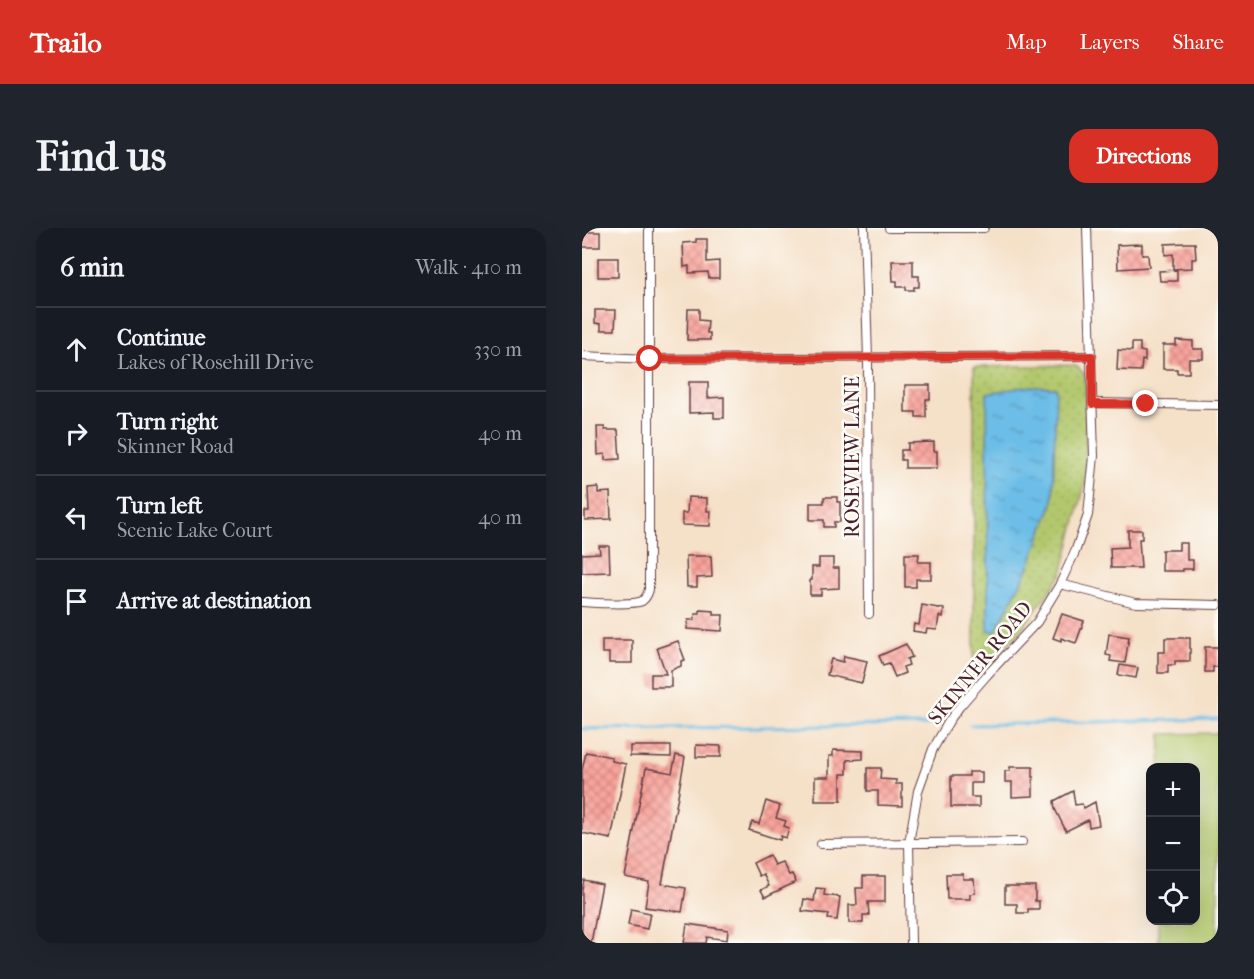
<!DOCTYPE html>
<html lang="en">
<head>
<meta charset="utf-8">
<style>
	body { margin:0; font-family:"IM FELL French Canon",serif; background:#20242c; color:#f1f3f6 }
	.controls { position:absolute; right:18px; bottom:18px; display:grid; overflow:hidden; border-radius:12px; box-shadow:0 6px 24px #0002 }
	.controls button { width:54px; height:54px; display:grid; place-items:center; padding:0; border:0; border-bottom:2px solid #363941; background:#171b24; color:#f1f3f6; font:30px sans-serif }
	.stop { position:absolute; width:18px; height:18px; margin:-14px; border:4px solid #d93025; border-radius:50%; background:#fff }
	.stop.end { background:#d93025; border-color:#fff; box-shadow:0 2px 6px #0008 }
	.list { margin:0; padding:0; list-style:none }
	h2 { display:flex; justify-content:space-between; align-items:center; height:78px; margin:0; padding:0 24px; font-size:26px }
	h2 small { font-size:20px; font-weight:400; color:#9ea1a6 }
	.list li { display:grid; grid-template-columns:39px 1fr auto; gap:18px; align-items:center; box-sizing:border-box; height:84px; padding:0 24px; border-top:2px solid #363941 }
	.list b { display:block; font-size:22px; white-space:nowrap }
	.list p { margin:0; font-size:20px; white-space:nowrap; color:#9ea1a6 }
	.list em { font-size:20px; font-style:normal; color:#9ea1a6 }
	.icon { flex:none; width:33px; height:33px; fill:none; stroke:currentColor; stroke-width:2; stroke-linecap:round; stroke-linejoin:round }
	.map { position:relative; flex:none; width:636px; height:715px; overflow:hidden; border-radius:18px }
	header { display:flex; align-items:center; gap:36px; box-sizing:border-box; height:84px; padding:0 30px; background:#d93025; color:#fff }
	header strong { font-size:28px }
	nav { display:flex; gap:33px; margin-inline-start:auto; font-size:21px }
	.intro { display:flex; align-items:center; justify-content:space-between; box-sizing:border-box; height:144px; padding:0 36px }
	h1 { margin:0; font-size:42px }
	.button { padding:15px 27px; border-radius:18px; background:#d93025; color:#fff; font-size:21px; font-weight:700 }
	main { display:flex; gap:36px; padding:0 36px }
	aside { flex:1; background:#171b24; border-radius:18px; box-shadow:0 6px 24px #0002 }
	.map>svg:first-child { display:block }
	.green { fill:#b2c86d; stroke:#7e744c; stroke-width:1.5 }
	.park { fill:url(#park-dots); stroke:#7e744c; stroke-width:1.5 }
	.water { fill:url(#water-ripples); stroke:#5b6e89; stroke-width:1.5 }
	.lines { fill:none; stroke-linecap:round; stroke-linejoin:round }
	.stream { stroke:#6cbde7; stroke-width:3 }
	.building { fill:url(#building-cross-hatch) }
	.minor-casing { stroke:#643c43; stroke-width:10 }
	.minor { stroke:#fff; stroke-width:8 }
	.route { stroke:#d93025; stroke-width:8 }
	.labels { text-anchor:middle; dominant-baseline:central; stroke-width:5; stroke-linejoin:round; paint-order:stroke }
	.street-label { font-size:20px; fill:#4a1f2b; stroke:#fdfcf7 }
</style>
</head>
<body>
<header>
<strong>Trailo</strong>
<nav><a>Map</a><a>Layers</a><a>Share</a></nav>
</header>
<div class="intro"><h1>Find us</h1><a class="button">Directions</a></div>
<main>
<aside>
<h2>6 min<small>Walk · 410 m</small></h2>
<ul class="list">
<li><svg class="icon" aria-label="ahead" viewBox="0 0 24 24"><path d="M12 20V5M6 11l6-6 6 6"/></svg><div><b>Continue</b><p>Lakes of Rosehill Drive</p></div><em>330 m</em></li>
<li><svg class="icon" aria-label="right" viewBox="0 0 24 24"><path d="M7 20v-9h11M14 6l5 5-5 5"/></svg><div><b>Turn right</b><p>Skinner Road</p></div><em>40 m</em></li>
<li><svg class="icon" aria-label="left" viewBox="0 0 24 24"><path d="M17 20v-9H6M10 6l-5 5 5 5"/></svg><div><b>Turn left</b><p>Scenic Lake Court</p></div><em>40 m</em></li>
<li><svg class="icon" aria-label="arrive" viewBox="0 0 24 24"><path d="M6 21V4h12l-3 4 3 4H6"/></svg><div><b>Arrive at destination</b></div></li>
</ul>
</aside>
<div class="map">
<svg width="636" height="715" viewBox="0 0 636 715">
	<defs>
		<pattern id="park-dots" width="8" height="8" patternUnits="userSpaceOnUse" patternTransform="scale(1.5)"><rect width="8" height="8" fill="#b2c86d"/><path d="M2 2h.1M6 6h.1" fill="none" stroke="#9bab5f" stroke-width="1.8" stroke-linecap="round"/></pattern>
		<pattern id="water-ripples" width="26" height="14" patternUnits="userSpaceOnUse" patternTransform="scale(1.5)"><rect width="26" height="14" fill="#6cbde7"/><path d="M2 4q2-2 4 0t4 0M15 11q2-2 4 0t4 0" fill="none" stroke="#5b99bb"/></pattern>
		<pattern id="building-cross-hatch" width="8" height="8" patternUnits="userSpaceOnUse" patternTransform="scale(1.5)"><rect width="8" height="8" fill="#f9a49c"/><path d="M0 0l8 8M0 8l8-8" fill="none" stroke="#cc857f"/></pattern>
	</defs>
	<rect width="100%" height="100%" fill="#fdfcf7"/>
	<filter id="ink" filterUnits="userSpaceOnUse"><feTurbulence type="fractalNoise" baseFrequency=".0167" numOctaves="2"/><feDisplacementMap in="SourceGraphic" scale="12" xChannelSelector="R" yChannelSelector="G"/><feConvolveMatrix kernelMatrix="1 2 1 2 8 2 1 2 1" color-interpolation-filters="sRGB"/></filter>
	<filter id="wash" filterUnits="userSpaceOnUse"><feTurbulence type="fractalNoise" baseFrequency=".008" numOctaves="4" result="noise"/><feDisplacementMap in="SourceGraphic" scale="24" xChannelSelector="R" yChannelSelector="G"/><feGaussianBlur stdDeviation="1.35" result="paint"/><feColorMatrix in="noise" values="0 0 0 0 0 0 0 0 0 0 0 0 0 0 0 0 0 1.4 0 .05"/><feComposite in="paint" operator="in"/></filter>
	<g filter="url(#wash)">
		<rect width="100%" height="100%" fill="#f5e0c8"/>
		<!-- green -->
		<polygon class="green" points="636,505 636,715 576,715 576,693 614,692 614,540 578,539 579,506"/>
		<!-- park -->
		<polygon class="park" points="493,137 503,146 505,248 480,346 438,404 392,450 392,139"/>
		<!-- water -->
		<polygon class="water" points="449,158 474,159 471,274 446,341 413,404 406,402 405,165"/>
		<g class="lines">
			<!-- stream -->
			<g class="stream">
				<polyline points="388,497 636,491"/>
				<polyline points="0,501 346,497"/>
			</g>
		</g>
		<g id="blocks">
			<!-- building -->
			<g class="building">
				<rect x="0" y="4" width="18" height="15"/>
				<polygon points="114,11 125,11 125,34 137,33 137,50 127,50 126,44 107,45 107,38 102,39 101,15 114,14"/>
				<polygon points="604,15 613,15 614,31 610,31 610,40 591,41 591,26 583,27 583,16"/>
				<polygon points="560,16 560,27 566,27 567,39 536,41 535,17"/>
				<rect x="16" y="30" width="20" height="19"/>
				<polygon points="310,33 331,33 331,48 337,48 337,59 332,59 332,62 324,62 324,59 315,59 315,53 311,53"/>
				<polygon points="595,42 595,53 578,53 577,43"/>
				<polygon points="106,81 117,81 117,92 126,93 125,105 128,105 128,112 105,112"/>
				<polygon points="13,82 34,82 33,102 19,102 19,96 13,95"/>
				<polygon points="594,112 611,113 611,121 621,121 621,131 607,131 607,145 595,145 595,141 581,141 581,117 594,117"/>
				<polygon points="550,115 558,115 558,123 563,124 563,133 560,132 559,143 535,142 536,122 550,123"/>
				<polygon points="107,154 126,154 126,170 142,169 142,190 132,190 132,184 107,185"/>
				<polygon points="323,157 348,157 348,171 344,171 344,189 334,189 334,184 323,184"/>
				<polygon points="15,199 23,199 23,202 36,202 38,231 23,232 23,226 16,227"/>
				<polygon points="352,214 352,223 355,223 355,240 323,240 323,232 319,232 319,222 326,222 326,215"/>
				<polygon points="16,259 16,265 28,264 29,291 3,292 3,283 7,283 6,260"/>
				<polygon points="106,269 125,270 125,283 129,283 128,298 100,297 100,285 105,285"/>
				<polygon points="242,269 255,269 255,274 258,274 258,294 252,294 252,299 242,299 242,292 228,292 228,275 242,275"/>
				<polygon points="546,302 560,302 560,311 557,311 559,340 529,340 528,320 546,319"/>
				<polygon points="597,315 605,315 605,332 611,332 611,341 601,341 601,343 580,343 580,322 597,322"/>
				<polygon points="17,318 27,318 28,344 0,345 0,326 18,325"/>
				<polygon points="323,326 337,326 336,334 349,334 349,351 334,351 334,359 323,359"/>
				<polygon points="104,328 129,328 130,349 115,350 115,359 105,359"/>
				<polygon points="237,330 251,330 251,340 257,340 257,360 239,361 239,367 228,367 228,352 230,352 230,339 237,339"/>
				<polygon points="340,377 362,381 361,389 357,388 355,402 345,401 344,405 331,403 332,396 337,397"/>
				<polygon points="118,382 132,383 132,387 141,387 140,403 105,401 106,392 112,392 113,386 118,386"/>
				<polygon points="480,386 502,393 494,415 479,410 479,413 471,410"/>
				<polygon points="527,406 547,409 543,435 528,433 529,428 524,427"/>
				<polygon points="583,410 608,410 608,433 593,433 593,437 586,437 586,445 576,445 576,424 583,424"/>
				<polygon points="20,412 50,412 50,435 27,435 27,425 20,425"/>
				<polygon points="96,413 103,432 99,433 99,438 89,442 89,459 69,459 69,446 84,446 75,420"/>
				<polygon points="324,416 330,429 325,431 327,437 321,439 323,445 313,449 307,435 301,437 297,428"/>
				<polygon points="623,419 636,419 636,439 631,439 631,444 623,444"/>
				<polygon points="262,428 285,433 280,455 245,447 249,431 261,434"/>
				<polygon points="538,437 556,440 554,450 536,447"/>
				<polygon points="114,517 139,518 139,529 114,529"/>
				<polygon points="48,518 89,518 89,529 48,528"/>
				<polygon points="251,522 281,523 281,531 265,532 265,546 259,546 259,573 233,573 233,549 247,549 247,528 251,528"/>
				<polygon points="4,524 30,529 30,533 44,536 29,611 0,605 0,542"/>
				<polygon points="94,527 103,529 80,656 104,660 100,684 63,679 67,654 43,649 64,540 90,545"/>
				<polygon points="428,539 451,539 451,568 430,569 430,554 423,554 423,543 428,543"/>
				<polygon points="285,540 299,540 298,551 314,552 314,556 320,556 320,578 296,577 296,563 285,563"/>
				<polygon points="387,544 400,544 400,555 389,555 389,569 397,569 397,579 369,579 369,548 387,548"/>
				<polygon points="491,563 493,577 500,576 502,580 513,574 517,597 507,599 506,592 484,603 473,581 472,573"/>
				<polygon points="184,573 198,578 194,590 204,593 202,598 207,600 204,610 199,608 198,612 167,602 170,594 177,596"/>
				<polygon points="187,627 192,637 200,634 207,647 210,646 214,654 183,669 179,662 187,658 181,646 177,648 171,635"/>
				<polygon points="364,646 381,646 381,651 392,651 393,665 388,666 388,671 365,671"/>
				<polygon points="281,648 303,648 303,674 286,674 287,687 281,687 281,695 267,695 267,677 275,677 274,660 281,660"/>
				<polygon points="2,652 20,656 9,715 0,715 0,661"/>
				<polygon points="423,658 453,658 453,673 457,673 457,681 446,681 446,685 435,685 435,676 423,676"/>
				<polygon points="234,660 243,661 242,667 258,669 255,692 246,691 247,686 220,683 222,671 232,673"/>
				<polygon points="49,681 68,685 65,701 46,697"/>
				<polygon points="105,696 146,702 145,712 125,709 124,715 102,715"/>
			</g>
		</g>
	</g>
	<g filter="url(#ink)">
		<use href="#blocks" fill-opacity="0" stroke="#643c43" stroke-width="1.5"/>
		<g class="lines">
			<defs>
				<g id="minor">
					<polyline points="282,0 286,130 287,386"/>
					<polyline points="307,0 402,0"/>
					<polyline points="0,128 67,131 510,128"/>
					<polyline points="510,175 636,177"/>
					<polyline points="478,356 554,375 636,377"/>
					<path d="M0 374C11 375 52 377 60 373 64 370 66 366 67 361V0"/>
					<polyline points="239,616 440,614"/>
					<polyline points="329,715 327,615 336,563 351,521 367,493 378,478 405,447 455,394 478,356 493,324 506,287 512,228 505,0"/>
				</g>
			</defs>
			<!-- minor casing -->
			<use href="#minor" class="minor-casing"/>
			<!-- minor -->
			<use href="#minor" class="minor"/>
		</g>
	</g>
	<g class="lines" filter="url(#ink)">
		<!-- route -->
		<polyline class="route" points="68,131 510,128 510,176 564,176"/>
	</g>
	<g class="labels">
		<!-- street labels -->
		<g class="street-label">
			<text transform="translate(270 229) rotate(-90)">ROSEVIEW LANE</text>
			<text transform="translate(398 435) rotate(-51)">SKINNER ROAD</text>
		</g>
	</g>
</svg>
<div class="controls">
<button>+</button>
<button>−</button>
<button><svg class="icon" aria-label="locate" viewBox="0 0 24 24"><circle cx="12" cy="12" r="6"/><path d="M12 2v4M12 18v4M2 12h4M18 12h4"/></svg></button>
</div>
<div class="stop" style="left:68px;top:131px"></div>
<div class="stop end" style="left:564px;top:176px"></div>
</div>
</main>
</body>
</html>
